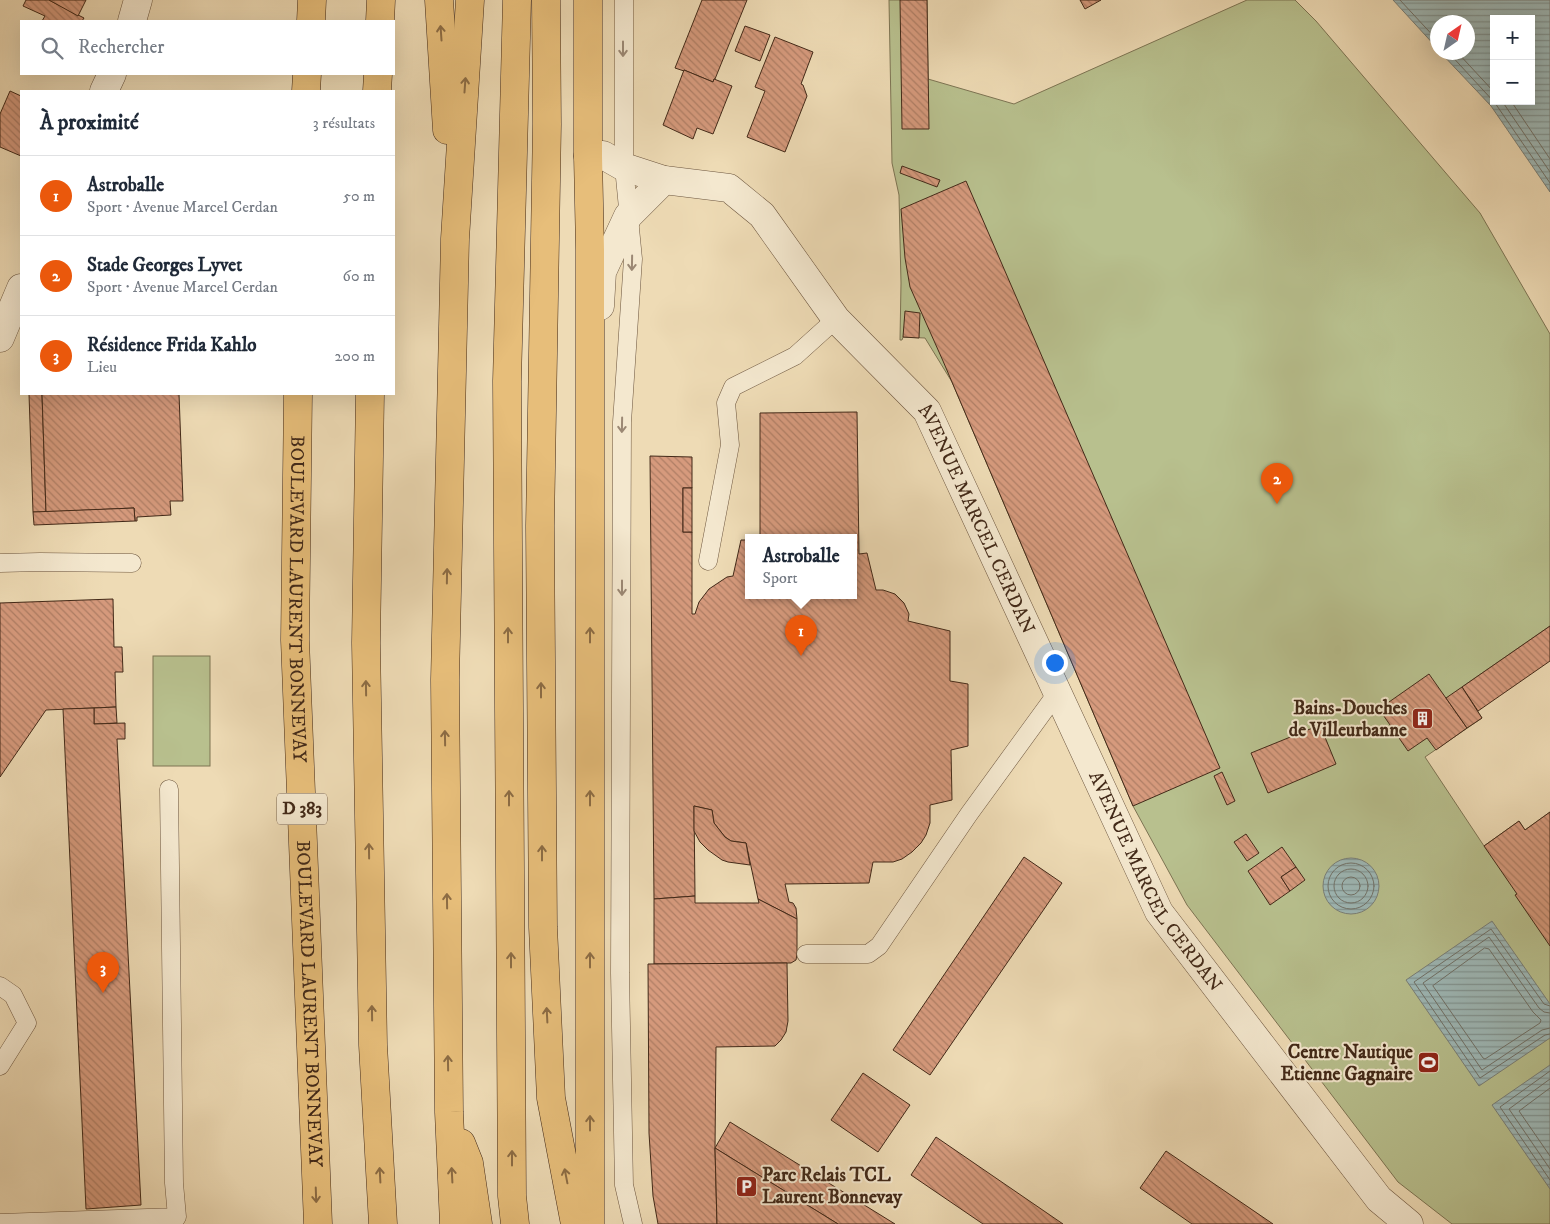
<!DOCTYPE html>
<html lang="fr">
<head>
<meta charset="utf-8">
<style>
	body { margin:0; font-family:"IM FELL DW Pica",serif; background:#f6f6f7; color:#1f2937 }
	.controls { position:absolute; right:15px; top:15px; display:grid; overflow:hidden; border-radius:0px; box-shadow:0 5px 20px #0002 }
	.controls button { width:45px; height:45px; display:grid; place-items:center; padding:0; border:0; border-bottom:1px solid #e0e1e3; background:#fff; color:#1f2937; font:25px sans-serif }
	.compass { position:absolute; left:1430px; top:15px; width:45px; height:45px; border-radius:50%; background:#fff; box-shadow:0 5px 20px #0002; rotate:34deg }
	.you { position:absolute; left:1054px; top:662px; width:18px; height:18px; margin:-12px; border:4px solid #fff; border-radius:50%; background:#1a73e8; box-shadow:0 0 0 8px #1a73e833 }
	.badge { display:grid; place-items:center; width:32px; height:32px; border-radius:50%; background:#ea580c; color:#fff; font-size:16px; font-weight:700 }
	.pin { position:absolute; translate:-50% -41px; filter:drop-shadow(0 1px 2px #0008) }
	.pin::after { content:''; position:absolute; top:26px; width:18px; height:15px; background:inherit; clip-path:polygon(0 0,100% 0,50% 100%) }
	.popup { position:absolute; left:745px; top:534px; width:112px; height:65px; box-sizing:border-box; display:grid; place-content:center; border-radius:0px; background:#fff; filter:drop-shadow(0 1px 4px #0005); font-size:16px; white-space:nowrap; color:#747a83 }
	.popup b { font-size:19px; color:#1f2937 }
	.popup::after { content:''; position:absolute; left:50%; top:100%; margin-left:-10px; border:10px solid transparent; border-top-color:#fff }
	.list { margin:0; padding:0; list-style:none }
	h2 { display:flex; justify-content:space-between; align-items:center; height:65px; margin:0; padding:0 20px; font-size:21px }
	h2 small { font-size:16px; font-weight:400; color:#747a83 }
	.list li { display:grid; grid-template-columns:32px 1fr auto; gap:15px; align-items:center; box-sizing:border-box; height:80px; padding:0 20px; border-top:1px solid #e0e1e3 }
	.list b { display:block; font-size:19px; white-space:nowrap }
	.list p { margin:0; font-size:16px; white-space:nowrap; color:#747a83 }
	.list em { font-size:16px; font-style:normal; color:#747a83 }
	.icon { flex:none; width:28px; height:28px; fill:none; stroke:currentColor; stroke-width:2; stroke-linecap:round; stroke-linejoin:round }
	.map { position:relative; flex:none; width:1550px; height:1224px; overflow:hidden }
	.search { position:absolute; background:#fff; box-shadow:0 5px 20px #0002; left:20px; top:20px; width:375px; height:55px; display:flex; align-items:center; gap:12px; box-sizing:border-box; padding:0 18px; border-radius:0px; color:#747a83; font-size:19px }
	.panel { position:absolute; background:#fff; box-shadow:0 5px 20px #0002; left:20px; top:90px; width:375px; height:305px; border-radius:0px }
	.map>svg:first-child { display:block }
	.pitch { fill:#b8c08e; stroke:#7d7453 }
	.water { fill:url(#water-rules); stroke:#797f78; fill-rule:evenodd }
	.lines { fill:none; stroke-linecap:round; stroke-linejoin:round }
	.shore { stroke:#707168; stroke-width:1 }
	.building { fill:url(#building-back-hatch); stroke:#422918 }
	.service-casing { stroke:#6d563f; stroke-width:19 }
	.minor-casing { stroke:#6d563f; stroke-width:29 }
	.primary-casing { stroke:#422918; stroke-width:29 }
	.trunk-casing { stroke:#422918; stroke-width:29 }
	.service { stroke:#f4e8cf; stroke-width:18 }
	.minor { stroke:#f4e8cf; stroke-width:28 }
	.primary { stroke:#e7be7a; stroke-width:28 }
	.trunk { stroke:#e7be7a; stroke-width:28 }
	.oneway { stroke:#8c6c44 }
	.oneway2 { stroke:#9b8874 }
	.labels { text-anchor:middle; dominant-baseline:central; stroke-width:4; stroke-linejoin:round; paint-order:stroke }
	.shield { fill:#f4e8cf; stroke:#77624f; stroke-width:1 }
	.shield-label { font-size:18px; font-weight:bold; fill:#422918 }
	.street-label { font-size:19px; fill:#422918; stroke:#f4e8cf }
	.poi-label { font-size:19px; font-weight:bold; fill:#422918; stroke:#f4e8cf; text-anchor:end }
</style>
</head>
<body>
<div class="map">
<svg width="1550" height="1224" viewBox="0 0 1550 1224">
	<defs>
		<pattern id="water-rules" width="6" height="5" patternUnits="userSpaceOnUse" patternTransform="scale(1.25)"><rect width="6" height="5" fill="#9eb9b8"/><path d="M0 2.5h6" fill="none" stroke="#829695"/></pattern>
		<pattern id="building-back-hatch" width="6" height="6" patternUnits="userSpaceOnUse" patternTransform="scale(1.25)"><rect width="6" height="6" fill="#d69a7d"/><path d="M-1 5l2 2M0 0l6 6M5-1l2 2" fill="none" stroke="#af7e65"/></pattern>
	</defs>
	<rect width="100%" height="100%" fill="#eedbb5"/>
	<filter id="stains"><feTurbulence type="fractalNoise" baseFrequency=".004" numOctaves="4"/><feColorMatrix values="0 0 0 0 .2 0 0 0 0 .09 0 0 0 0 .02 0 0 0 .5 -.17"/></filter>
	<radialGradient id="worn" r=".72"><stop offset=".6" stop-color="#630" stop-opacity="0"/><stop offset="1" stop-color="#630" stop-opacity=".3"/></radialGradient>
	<!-- pitch -->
	<g class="pitch">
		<polygon points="889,0 927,0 928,79 1014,104 1247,0 1295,0 1316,21 1480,213 1550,334 1550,626 1462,687 1482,718 1425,757 1484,846 1519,821 1525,830 1550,812 1550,1224 1452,1224 1398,1182 1187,905 1133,806 952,382 925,338 903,337 902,340 900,340 901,283 899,195 892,163"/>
		<rect x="153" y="656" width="57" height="110"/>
	</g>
	<!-- water -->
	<g class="water">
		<path d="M1393 0H1550V192L1491 106 1441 53 1468 52V22H1438L1437 48ZM1494 19H1531V101H1494Z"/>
		<circle cx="1351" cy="886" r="28"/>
		<polygon points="1492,921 1550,1004 1550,1038 1479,1086 1406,980"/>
		<polygon points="1550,1065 1550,1189 1492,1105"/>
	</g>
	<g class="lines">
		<!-- shore -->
		<g class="shore">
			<polyline points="1400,0 1438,41"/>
			<polyline points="1448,52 1495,103 1550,183"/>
			<polyline points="1457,52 1494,92"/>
			<polyline points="1502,101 1550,172"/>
			<polyline points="1511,101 1550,159"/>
			<circle cx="1351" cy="886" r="23"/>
			<circle cx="1351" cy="886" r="17"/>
			<circle cx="1351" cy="886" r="9"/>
			<polygon points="1485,948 1489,949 1533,1012 1541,1020 1540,1023 1485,1059 1483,1058 1433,986"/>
			<polyline points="1550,1006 1544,1004 1491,929 1414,982 1480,1078 1545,1035 1550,1034"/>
			<polyline points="1550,1013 1544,1012 1539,1008 1489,937 1423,983 1482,1070 1542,1030 1550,1028"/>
			<polyline points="1550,1071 1500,1107 1550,1180"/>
			<polyline points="1550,1079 1509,1109 1550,1169"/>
			<polyline points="1550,1088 1519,1111 1550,1156"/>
		</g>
	</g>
	<!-- building -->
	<g class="building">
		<polygon points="26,0 49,0 84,18 82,21 42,21 45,16 23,6"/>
		<polygon points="49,0 86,0 78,16"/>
		<polygon points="702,0 747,0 715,79 714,79 713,82 684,70 684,71 675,68"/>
		<polygon points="900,0 927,0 929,129 902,129"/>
		<polygon points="1080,0 1101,0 1085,9"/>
		<polygon points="745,26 770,35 760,61 735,51"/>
		<polygon points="775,37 813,52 801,84 803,85 807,96 785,152 747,137 765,91 755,87"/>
		<polygon points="684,70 713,82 714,79 732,86 713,134 697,128 693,139 663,125"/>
		<polygon points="10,91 21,96 21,156 0,147 0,114"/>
		<polygon points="902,166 940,180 937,187 900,173"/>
		<polygon points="966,181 1220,768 1133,806 943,361 910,287 905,258 901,209"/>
		<polygon points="905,311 920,313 919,338 903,337"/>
		<polygon points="29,394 42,394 46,512 33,512"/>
		<polygon points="42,394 179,394 183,501 170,501 171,515 137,517 137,521 135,521 134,508 46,512"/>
		<polygon points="857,412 859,554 867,553 876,590 883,590 895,594 904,603 909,614 908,621 950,631 950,681 968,684 968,746 951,750 952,800 930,805 930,823 926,835 921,843 912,852 902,859 893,862 873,862 869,883 785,884 789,902 793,903 796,908 797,919 758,899 746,843 731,841 725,837 714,823 712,810 694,806 695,896 654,899 650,456 692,457 692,488 683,488 683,532 692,532 692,614 695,614 699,602 709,589 727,577 733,576 741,540 748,540 748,595 854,595 854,537 760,537 760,413"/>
		<rect x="683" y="488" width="9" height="44"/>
		<polygon points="134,508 135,521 34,525 33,512"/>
		<polygon points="113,599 114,647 122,647 123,672 115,672 116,707 46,710 0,777 0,603"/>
		<polygon points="1550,626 1550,661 1478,711 1462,687"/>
		<polygon points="1429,674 1467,728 1436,750 1427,738 1408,751 1379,709"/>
		<polygon points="1462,687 1482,718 1467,728 1446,698"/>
		<polygon points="116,707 117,723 94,724 94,708"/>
		<polygon points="94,708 94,724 125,723 125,739 117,739 141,1205 86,1209 63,709"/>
		<polygon points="1320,725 1336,764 1268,793 1251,753"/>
		<polygon points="1222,772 1235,801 1227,805 1214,776"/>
		<polygon points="694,806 712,810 714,823 725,837 731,841 746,843 750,865 728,862 722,860 708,850 700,842 694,831"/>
		<polygon points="1550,812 1550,946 1515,895 1517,894 1484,846 1519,821 1525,830"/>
		<polygon points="1246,834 1259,853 1247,861 1234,842"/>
		<polygon points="1282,847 1296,867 1281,877 1290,891 1270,905 1248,871"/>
		<polygon points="1024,857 1062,883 930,1075 893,1050"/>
		<polygon points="1296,867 1305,880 1290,891 1281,877"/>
		<polygon points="695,896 695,903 759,903 758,899 797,919 797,954 796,960 791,963 787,963 654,964 654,899"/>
		<polygon points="787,963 788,1021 786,1032 781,1040 775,1046 716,1047 715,1148 717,1224 658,1224 653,1196 649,1133 648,964"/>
		<polygon points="863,1073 910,1105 878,1152 831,1120"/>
		<polygon points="730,1122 895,1224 838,1224 715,1148"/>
		<polygon points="936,1137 1063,1224 983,1224 911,1175"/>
		<polygon points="715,1148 838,1224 717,1224"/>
		<polygon points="1166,1151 1273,1224 1192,1224 1140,1188"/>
	</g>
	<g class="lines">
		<defs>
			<g id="service">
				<polyline points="624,0 624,167 633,259 622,422 620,973 624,1185 633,1224"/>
				<polyline points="708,561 730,445 726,403 733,387 795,356 836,319"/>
				<polyline points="0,563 40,562 132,563"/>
				<polyline points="806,954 868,954 879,946 969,814 1057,693"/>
				<polyline points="0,986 13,995 27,1023 0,1066"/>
				<polyline points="0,1223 177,1217 174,1183 169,789"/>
			</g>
			<g id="minor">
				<polyline points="132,21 138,0"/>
				<polyline points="104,91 112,74"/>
				<path id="s1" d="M588 156 603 155 624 167 664 180 729 188 762 215 836 319 927 411 1159 912 1379 1199 1409 1224"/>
				<polyline points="600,306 602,272 628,216 664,180"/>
				<polyline points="0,338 21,288"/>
			</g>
			<polyline id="primary" points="588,0 588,156 590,250 590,1224"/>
			<g id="trunk">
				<polyline points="439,0 447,130"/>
				<polyline points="546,0 547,124 540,526 543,927 551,1098 575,1224"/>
				<polyline points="311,21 312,0"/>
				<polyline points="380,21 381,0"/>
				<polyline points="306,91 307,74"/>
				<polyline points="377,91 378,74"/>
				<path id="s2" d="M298 394 295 640 318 1224"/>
				<polyline points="370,394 366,643 373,1045 383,1224"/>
				<polyline points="461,1143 469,1163 478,1224"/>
				<polyline points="454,1224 449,1112 445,680 455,239 470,0"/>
				<polyline points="515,1224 512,1196 507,381 517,0"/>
			</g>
		</defs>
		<!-- service casing -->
		<use href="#service" class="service-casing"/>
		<!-- minor casing -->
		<use href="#minor" class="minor-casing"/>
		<!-- primary casing -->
		<use href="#primary" class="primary-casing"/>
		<!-- trunk casing -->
		<use href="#trunk" class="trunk-casing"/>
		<!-- service -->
		<use href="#service" class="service"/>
		<!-- minor -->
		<use href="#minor" class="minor"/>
		<!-- primary -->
		<use href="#primary" class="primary"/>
		<!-- trunk -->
		<use href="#trunk" class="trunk"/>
	</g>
	<!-- one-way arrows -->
	<defs><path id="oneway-shaft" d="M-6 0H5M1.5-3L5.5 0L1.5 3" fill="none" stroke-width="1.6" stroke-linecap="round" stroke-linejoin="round" transform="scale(1.25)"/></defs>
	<g class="oneway">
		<use href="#oneway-shaft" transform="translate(441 33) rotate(-94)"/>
		<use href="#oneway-shaft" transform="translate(465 85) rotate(-86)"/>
		<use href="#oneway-shaft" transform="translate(447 576) rotate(-89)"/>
		<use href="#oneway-shaft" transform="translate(508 635) rotate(-90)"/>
		<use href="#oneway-shaft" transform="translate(590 635) rotate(-90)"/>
		<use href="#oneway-shaft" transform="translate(366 688) rotate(-91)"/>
		<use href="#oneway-shaft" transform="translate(541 690) rotate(-90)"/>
		<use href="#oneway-shaft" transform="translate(445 738) rotate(-91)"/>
		<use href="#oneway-shaft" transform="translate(509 798) rotate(-90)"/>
		<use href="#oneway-shaft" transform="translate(590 798) rotate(-90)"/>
		<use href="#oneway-shaft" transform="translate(369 851) rotate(-91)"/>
		<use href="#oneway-shaft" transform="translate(542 853) rotate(-90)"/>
		<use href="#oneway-shaft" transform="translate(447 901) rotate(-91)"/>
		<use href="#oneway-shaft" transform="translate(511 960) rotate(-90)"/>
		<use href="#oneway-shaft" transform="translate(590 960) rotate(-90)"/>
		<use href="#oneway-shaft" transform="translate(372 1013) rotate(-91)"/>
		<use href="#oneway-shaft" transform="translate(547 1015) rotate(-93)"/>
		<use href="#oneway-shaft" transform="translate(448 1063) rotate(-91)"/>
		<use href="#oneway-shaft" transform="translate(590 1123) rotate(-90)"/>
		<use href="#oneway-shaft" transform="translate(512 1158) rotate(-90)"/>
		<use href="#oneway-shaft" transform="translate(380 1175) rotate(-93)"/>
		<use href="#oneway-shaft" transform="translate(452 1175) rotate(-93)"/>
		<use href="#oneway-shaft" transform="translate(566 1176) rotate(-101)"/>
		<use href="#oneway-shaft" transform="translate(316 1195) rotate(88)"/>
	</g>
	<g class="oneway2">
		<use href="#oneway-shaft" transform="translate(623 49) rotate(90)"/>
		<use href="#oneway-shaft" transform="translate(632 263) rotate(91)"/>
		<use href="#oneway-shaft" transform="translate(622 425) rotate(91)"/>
		<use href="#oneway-shaft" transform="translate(622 588) rotate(90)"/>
	</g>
	<!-- icons -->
	<defs>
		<symbol id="building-square" viewBox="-11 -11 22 22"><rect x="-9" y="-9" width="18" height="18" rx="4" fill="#8f2418" stroke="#f4e8cf"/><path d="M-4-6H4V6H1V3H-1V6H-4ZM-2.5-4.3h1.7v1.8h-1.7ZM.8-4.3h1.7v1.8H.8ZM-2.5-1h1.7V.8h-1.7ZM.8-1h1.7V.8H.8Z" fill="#fff"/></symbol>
		<symbol id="stadium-square" viewBox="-11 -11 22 22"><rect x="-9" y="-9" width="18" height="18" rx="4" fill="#8f2418" stroke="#f4e8cf"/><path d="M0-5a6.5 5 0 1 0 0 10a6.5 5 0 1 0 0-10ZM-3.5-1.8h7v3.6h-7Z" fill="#fff"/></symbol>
		<symbol id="parking-square" viewBox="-11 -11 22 22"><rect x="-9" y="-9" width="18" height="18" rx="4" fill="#8f2418" stroke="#f4e8cf"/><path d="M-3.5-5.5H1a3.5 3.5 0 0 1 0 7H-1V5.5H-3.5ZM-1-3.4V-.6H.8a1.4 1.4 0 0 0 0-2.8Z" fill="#fff"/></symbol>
	</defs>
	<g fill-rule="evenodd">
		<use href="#building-square" x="1410" y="706" width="25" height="25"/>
		<use href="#stadium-square" x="1416" y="1050" width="25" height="25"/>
		<use href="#parking-square" x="734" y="1174" width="25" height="25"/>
	</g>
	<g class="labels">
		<!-- shield labels -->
		<rect class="shield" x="277" y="793.5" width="50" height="31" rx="4"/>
		<g class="shield-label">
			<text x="302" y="809">D 383</text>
		</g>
		<!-- street labels -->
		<g class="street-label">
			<text stroke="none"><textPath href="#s1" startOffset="565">AVENUE MARCEL CERDAN</textPath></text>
			<text stroke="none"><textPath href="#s2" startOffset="205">BOULEVARD LAURENT BONNEVAY</textPath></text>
			<text stroke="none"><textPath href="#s1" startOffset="970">AVENUE MARCEL CERDAN</textPath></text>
			<text stroke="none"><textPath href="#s2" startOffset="610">BOULEVARD LAURENT BONNEVAY</textPath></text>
		</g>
		<!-- poi labels -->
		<g class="poi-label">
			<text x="1407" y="708">Bains-Douches<tspan x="1407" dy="22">de Villeurbanne</tspan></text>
			<text x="1413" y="1052">Centre Nautique<tspan x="1413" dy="22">Etienne Gagnaire</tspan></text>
			<text x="762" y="1175" text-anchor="start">Parc Relais TCL<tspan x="762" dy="22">Laurent Bonnevay</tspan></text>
		</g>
	</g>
	<rect width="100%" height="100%" filter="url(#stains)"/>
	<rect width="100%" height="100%" fill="url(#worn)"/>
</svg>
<div class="controls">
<button>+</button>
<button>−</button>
</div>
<svg class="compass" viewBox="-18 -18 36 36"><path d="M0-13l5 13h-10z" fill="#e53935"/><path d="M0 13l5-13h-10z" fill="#747a83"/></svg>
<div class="you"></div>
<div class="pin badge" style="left:801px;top:656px">1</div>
<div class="popup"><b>Astroballe</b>Sport</div>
<div class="pin badge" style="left:1277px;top:504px">2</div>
<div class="pin badge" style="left:103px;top:993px">3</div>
<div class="search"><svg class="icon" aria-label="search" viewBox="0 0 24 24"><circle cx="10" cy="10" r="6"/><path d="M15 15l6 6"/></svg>Rechercher</div>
<section class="panel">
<h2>À proximité<small>3 résultats</small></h2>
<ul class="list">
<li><span class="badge">1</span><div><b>Astroballe</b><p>Sport · Avenue Marcel Cerdan</p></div><em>50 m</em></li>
<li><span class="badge">2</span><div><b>Stade Georges Lyvet</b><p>Sport · Avenue Marcel Cerdan</p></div><em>60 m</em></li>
<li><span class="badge">3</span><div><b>Résidence Frida Kahlo</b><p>Lieu</p></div><em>200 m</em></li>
</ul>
</section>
</div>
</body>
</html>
